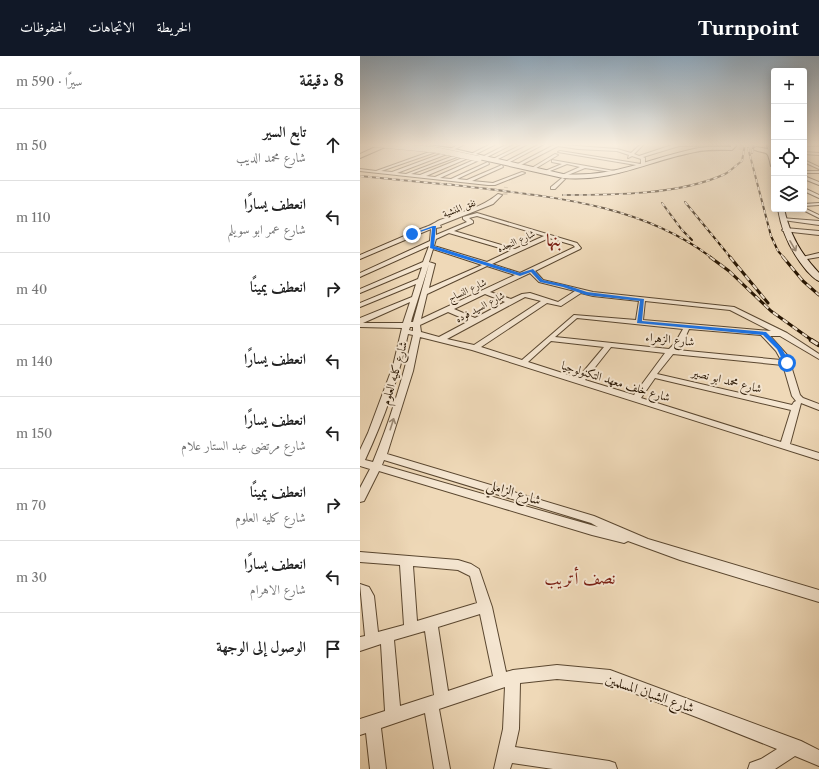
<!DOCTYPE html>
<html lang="ar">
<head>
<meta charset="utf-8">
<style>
	body { margin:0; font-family:"Libre Caslon Text",Amiri,serif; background:#f6f6f6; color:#222; direction:rtl }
	.controls { position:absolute; right:12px; top:12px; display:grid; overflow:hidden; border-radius:4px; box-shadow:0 2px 10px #0003 }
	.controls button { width:36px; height:36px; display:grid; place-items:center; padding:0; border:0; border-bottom:1px solid #e0e0e0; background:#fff; color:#222; font:20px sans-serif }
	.stop { position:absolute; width:12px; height:12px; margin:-9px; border:3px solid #1a73e8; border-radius:50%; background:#fff }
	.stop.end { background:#1a73e8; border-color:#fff; box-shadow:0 1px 4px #0008 }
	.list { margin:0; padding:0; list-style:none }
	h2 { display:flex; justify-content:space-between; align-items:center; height:52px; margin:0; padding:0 16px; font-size:17px }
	h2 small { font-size:13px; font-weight:400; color:#767676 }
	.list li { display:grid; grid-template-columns:26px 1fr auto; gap:12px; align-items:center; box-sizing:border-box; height:72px; padding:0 16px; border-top:1px solid #e0e0e0 }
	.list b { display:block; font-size:15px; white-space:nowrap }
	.list p { margin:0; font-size:13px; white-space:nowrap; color:#767676 }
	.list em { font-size:13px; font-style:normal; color:#767676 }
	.icon { flex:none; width:22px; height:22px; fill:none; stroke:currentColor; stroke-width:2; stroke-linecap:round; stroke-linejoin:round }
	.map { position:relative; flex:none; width:459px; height:713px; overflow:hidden; direction:ltr }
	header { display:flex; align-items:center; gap:24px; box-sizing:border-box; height:56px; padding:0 20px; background:#111827; color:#fff }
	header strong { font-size:19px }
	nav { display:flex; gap:22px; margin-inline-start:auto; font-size:14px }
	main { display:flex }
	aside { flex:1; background:#fff }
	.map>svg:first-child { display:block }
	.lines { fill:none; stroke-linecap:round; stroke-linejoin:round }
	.street-tunnel-far1 { stroke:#c7b294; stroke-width:4; stroke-dasharray:4 2; stroke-linecap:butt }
	.street-tunnel { stroke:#c7b294; stroke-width:5; stroke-dasharray:5 2.5; stroke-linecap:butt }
	.secondary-tunnel { stroke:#c7b294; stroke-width:5.5; stroke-dasharray:5.5 3; stroke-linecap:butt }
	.street-casing { stroke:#5a4730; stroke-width:2 }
	.secondary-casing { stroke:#281603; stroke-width:2 }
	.highway-casing { stroke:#281603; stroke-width:2 }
	.street { fill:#f5e6d1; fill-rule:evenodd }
	.secondary { fill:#f5e6d1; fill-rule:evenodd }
	.highway { fill:#efd9b8; fill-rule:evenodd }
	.rail-far2-casing { stroke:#281603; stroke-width:2 }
	.rail-far1-casing { stroke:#281603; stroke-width:3 }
	.rail-casing { stroke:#281603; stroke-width:4.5 }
	.rail-far2 { stroke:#f5e6d1; stroke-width:1.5; stroke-dasharray:4; stroke-linecap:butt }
	.rail-far1 { stroke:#f5e6d1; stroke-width:2; stroke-dasharray:6; stroke-linecap:butt }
	.rail { stroke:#f5e6d1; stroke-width:3; stroke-dasharray:8; stroke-linecap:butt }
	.secondary-bridge-casing { stroke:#281603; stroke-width:6; stroke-linecap:butt }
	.secondary-bridge { stroke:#f5e6d1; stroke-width:5.5 }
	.oneway { stroke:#998874 }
	.route { fill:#1a73e8 }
	.labels { text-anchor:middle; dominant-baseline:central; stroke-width:4; stroke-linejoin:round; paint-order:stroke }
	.far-street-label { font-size:10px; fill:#281603; stroke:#f5e6d1 }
	.street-label { font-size:12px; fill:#281603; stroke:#f5e6d1 }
	.near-street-label { font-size:14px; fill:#281603; stroke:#f5e6d1 }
	.far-town-label { font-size:17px; font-weight:bold; fill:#7a1f14; stroke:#f5e6d1 }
	.near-quarter-label { font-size:17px; fill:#7a1f14; stroke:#f5e6d1 }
</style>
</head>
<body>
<header>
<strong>Turnpoint</strong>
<nav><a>الخريطة</a><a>الاتجاهات</a><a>المحفوظات</a></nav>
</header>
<main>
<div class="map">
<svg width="459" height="713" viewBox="0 0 459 713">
	<rect width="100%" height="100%" fill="#efd9b8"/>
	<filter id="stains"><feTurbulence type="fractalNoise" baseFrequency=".005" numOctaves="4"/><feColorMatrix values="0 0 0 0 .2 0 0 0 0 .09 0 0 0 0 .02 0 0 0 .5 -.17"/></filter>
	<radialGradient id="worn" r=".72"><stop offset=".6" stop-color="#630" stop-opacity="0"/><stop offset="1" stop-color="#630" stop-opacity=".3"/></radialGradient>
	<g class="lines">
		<!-- street-tunnel-far1 -->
		<polyline class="street-tunnel-far1" points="145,138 146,131"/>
		<!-- street-tunnel -->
		<polyline class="street-tunnel" points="145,139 145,137"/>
		<!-- secondary-tunnel -->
		<polyline class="secondary-tunnel" points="379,91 396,92"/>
		<defs>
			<g id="street">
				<polygon points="100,88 105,88 91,95 88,94"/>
				<polygon points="131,88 136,88 112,100 109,99"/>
				<polygon points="148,88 153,88 123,103 120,102"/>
				<polygon points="163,88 168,88 134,105 131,104"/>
				<polygon points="180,88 184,88 146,108 143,107"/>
				<polygon points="190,88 257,93 271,97 281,88 284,88 274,98 279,100 315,88 375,89 319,90 283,101 285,102 285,108 282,110 198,96 200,95 281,108 281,103 272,100 268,102 269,99 257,95 218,93 198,90 157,111 154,110 194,89"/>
				<polygon points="444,88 458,90 444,90"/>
				<polygon points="75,94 76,96 21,115 32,116 86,96 87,98 37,117 46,118 96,99 97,101 51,118 60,119 105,101 106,103 66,120 75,121 116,103 117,105 80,122 91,123 128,106 129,108 97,123 107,124 142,109 143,111 112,125 133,127 162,116 165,117 135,129 128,129 0,115 0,113 16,115"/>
				<polygon points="444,96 459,97 459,99 444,98"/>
				<polygon points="195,98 198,99 173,114 170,113"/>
				<polygon points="192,104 260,116 258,117 225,112 203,121 202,119 220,111 207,108 185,117 185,115 202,108 192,106"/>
				<polygon points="444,104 459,111 459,113 444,106"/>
				<rect x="444" y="115" width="15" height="2"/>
				<polygon points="444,120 459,126 459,129 444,123"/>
				<polygon points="202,122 205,123 195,133 191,133 191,131"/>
				<polygon points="444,132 459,139 459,142 444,135"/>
				<path d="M138 138 142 139 133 148 80 169 81 171 76 172V179L107 166 103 163V161L117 157 217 187 221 192 220 193 175 215 183 224 233 236 374 251 427 277 459 298V303L420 280H410L428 300 440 339 443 342 459 348V354L441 347 430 388 459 397V404L112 294 60 281 53 315 27 398 234 460 288 483 459 534V546L320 504 268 485 264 487 232 479 19 415 4 445 0 446V432L10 413 0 410V394L8 377 33 310 42 272 0 271V262L52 241 56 228 0 251V247L58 223 62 211 0 237V233L63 206 69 190 2 220 0 221V217L70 185 71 173 0 203V199L63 172C70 170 74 167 80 164 100 156 122 152 138 138ZM117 160 184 180 155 193 94 175 113 167V165L109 162ZM89 177 150 195 127 206 74 190 76 183ZM189 182 213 189 215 191 160 217 132 208ZM73 193 122 209 69 232 75 208 69 206ZM69 208 53 266H51L52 262ZM127 210 155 219 61 263 67 238ZM170 217 179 226 215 235 198 246 170 237 162 238 151 243 130 236ZM221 237 233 240 279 245 276 264 214 259 162 304 121 291 187 247 201 250ZM125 238 145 246 115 262 94 253ZM165 241 181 245 114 289 87 283ZM285 245 370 254 411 275 283 264ZM50 246 43 267H1H3ZM88 256 109 265 79 281 61 276 60 269ZM217 262 323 273 315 287 309 293 195 281ZM50 271H53V275L49 274ZM329 273 401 279 416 295 421 304 317 294 322 288ZM48 278 53 279C43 322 30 365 13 406L5 404C24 363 39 321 48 278ZM191 285 244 291 218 322 168 306ZM251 291 305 297 274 339 225 324ZM313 298 423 309 432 340 436 345 434 346 432 349 297 318ZM295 322 431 354 421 386 281 342ZM24 404 231 467 238 471 22 409Z"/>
				<polygon points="459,147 459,149 444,150 444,148"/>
				<polygon points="444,152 459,159 459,162 441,153"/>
				<polygon points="421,162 459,165 459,169 423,164 421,164"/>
				<polygon points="425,172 459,175 459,179 423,175 422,174"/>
				<polygon points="459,197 459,201 441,204 438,202"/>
				<path d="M0 496 98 504 111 508 119 513 132 551 146 616 153 614 197 609 250 614 441 685 459 694V710L435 700 415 713H388L390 707 401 703 417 693 339 662 250 628 197 623 160 627 159 673 155 691 249 705 255 707 257 713H193L152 707 150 713H134L143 673 145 631 79 653 90 713H74L65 657 21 672 26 713H10L6 677 0 679V663L25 655 21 588 0 595V581L5 580 0 528 9 531 14 540 18 576 44 569 40 509 0 506ZM53 510 98 514 110 520 117 547 57 565ZM120 558 133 620 88 635 78 571ZM65 575 74 639 40 650 34 584Z"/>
			</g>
			<g id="secondary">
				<path d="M371 88H376V90L372 94C360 94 347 93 335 96 288 105 254 126 203 122L65 91 68 89 90 92 203 118C253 122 287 103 334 93 346 90 358 91 371 91Z"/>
				<path d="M407 88H412L414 98V112L411 110C407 91 407 100 393 93L396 91 408 93Z"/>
				<path d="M418 153H424C430 179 441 198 459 217V225C454 223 451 219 447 215 431 196 422 177 418 153Z"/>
			</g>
			<polygon id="highway" points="22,88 32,88 0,102 0,98"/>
		</defs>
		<!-- street casing -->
		<use href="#street" class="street-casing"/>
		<!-- secondary casing -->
		<use href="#secondary" class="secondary-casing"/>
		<!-- highway casing -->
		<use href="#highway" class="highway-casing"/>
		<!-- street -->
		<use href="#street" class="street"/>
		<!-- secondary -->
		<use href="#secondary" class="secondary"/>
		<!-- highway -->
		<use href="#highway" class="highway"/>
		<defs>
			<g id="rail-far2">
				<polyline points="388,92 411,180 418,195 424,202"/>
				<polyline points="392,97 394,88"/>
				<polyline points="0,120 92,129"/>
				<path d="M87 128C178 140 276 144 352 202"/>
				<path d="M203 139C252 139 320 139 365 118 371 115 376 109 382 105L385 88"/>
				<polyline points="325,146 371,202"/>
				<polyline points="302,147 322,174 332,184"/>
			</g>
			<g id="rail-far1">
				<polyline points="350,201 369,215 411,255 453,285"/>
				<polyline points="370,201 408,247"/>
				<polyline points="423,201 443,225 459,239"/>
			</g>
			<polyline id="rail" points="451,284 459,289"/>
		</defs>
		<!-- rail-far2 casing -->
		<use href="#rail-far2" class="rail-far2-casing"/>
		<!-- rail-far1 casing -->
		<use href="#rail-far1" class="rail-far1-casing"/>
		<!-- rail casing -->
		<use href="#rail" class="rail-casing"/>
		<!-- rail-far2 -->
		<use href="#rail-far2" class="rail-far2"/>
		<!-- rail-far1 -->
		<use href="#rail-far1" class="rail-far1"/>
		<!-- rail -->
		<use href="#rail" class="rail"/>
		<defs>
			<polyline id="secondary-bridge" points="12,88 76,94 119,103"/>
		</defs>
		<!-- secondary-bridge casing -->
		<use href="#secondary-bridge" class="secondary-bridge-casing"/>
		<!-- secondary-bridge -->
		<use href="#secondary-bridge" class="secondary-bridge"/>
	</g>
	<!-- one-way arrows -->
	<defs><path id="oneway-shaft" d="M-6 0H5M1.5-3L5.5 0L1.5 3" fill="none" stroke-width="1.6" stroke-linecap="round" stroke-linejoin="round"/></defs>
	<g class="oneway">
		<use href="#oneway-shaft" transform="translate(433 190) rotate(60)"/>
		<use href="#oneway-shaft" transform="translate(32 368) rotate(-72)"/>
	</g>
	<!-- sky -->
	<linearGradient id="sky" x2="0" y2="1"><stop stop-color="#8fa8bc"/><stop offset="0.47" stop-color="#f8eedf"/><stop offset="1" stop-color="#f8eedf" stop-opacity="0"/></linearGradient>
	<rect width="459" height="188" fill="url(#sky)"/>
	<!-- route -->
	<polygon class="route" points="73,170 76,170 74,190 160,217 173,213 183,224 206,229 227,236 284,243 282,265 406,276 421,291 430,307 425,309 417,293 403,279 277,267 280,245 226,239 203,231 180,226 171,216 160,220 70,192 72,172 54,178 51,178"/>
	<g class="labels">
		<!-- far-street labels -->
		<g class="far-street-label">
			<text transform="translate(99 152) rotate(-21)">نفق المنشية</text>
			<text transform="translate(156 185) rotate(-24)">شارع النجده</text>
			<text transform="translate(107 234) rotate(-25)">شارع النساج</text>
			<text transform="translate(120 251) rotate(-28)">شارع السيد فوده</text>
		</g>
		<!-- street labels -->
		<g class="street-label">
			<text transform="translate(310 283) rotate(6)">شارع الزهراء</text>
			<text transform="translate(34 317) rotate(-74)">شارع كليه العلوم</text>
			<text transform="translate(367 324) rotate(14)">شارع محمد ابو نصير</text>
			<text transform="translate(256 325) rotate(17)">شارع خلف معهد التكنولوجيا</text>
		</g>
		<!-- near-street labels -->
		<g class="near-street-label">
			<text transform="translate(154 436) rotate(17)">شارع الزاملي</text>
			<text transform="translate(290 637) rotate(19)">شارع الشبان المسلمين</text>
		</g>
		<!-- far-town labels -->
		<g class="far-town-label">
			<text x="194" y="184">بنها</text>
		</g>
		<!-- near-quarter labels -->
		<g class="near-quarter-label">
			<text x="220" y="522">نصف أتريب</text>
		</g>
	</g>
	<rect width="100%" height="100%" filter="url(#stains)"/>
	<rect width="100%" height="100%" fill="url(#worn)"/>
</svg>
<div class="controls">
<button>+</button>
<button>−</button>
<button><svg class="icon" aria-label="locate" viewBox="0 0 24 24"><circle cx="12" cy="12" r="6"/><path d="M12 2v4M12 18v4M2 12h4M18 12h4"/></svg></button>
<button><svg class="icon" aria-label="layers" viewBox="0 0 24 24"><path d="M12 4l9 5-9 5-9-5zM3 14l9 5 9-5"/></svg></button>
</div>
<div class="stop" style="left:427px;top:307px"></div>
<div class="stop end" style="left:52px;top:178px"></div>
</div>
<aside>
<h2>8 دقيقة<small>سيرًا · 590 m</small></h2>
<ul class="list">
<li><svg class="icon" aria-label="ahead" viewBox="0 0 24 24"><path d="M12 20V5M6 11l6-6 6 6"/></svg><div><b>تابع السير</b><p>شارع محمد الديب</p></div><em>50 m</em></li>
<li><svg class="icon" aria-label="left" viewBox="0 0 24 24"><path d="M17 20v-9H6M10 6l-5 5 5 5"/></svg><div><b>انعطف يسارًا</b><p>شارع عمر ابو سويلم</p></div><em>110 m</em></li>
<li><svg class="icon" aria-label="right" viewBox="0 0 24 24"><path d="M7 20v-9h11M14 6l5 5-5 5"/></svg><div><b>انعطف يمينًا</b></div><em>40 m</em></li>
<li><svg class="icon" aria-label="left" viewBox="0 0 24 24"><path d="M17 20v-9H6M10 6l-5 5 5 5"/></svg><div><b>انعطف يسارًا</b></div><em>140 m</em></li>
<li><svg class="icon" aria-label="left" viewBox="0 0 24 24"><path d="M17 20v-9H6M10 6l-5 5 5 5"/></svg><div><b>انعطف يسارًا</b><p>شارع مرتضى عبد الستار علام</p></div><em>150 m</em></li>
<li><svg class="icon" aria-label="right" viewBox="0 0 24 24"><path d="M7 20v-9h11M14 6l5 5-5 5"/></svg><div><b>انعطف يمينًا</b><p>شارع كليه العلوم</p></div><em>70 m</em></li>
<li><svg class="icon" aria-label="left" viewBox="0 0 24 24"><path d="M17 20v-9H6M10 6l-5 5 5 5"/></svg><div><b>انعطف يسارًا</b><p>شارع الاهرام</p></div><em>30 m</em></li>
<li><svg class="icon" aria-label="arrive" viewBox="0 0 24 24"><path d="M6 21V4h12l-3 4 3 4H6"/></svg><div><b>الوصول إلى الوجهة</b></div></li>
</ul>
</aside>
</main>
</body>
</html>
